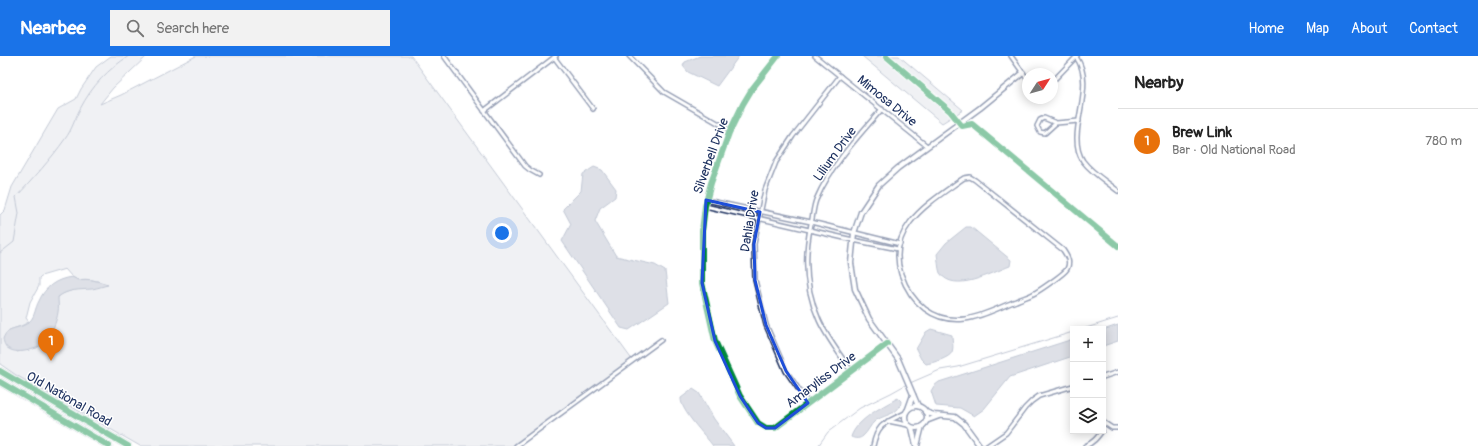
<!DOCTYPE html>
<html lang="en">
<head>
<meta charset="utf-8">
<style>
	body { margin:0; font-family:Pangolin,sans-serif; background:#f2f2f2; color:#222 }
	.controls { position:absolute; right:12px; bottom:12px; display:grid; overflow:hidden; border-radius:0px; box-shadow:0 2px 10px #0003 }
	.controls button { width:36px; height:36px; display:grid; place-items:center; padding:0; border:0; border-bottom:1px solid #e0e0e0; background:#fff; color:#222; font:20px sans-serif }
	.compass { position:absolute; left:1022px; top:12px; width:36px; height:36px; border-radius:50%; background:#fff; box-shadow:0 2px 10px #0003; rotate:54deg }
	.you { position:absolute; left:502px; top:177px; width:14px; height:14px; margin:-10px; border:3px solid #fff; border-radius:50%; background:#1a73e8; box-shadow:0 0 0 6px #1a73e833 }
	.badge { display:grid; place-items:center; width:26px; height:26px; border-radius:50%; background:#1a73e8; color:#fff; font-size:13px; font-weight:700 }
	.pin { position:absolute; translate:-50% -33px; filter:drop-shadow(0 1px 2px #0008) }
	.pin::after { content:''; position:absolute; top:21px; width:14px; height:12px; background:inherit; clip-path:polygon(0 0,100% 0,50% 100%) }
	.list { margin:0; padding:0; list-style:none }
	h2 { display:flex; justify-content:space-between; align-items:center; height:52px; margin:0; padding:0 16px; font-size:17px }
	h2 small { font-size:13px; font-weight:400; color:#767676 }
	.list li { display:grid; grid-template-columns:26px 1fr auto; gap:12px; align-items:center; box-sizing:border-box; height:64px; padding:0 16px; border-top:1px solid #e0e0e0 }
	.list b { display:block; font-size:15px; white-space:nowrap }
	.list p { margin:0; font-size:13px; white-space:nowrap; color:#767676 }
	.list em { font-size:13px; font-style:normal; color:#767676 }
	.icon { flex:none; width:22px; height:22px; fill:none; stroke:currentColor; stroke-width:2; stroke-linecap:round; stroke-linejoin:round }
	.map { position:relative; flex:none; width:1118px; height:390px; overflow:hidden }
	header { display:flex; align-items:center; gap:24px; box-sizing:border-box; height:56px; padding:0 20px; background:#1a73e8; color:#fff }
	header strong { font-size:19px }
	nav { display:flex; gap:22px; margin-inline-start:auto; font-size:14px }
	.search { width:280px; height:36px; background:#f2f2f2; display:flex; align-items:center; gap:10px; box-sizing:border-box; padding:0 14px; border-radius:0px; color:#767676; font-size:15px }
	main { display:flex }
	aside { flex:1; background:#fff }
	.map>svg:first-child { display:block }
	.green { fill:#dee1e7; stroke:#7c88a2; fill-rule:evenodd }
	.water { fill:#b5bbca; stroke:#77839f }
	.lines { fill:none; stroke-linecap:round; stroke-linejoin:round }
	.stream { stroke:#77839f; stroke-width:1 }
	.minor-casing { stroke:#1b2f5e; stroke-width:6 }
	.tertiary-casing { stroke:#1b2f5e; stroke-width:7 }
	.primary-casing { stroke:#1b2f5e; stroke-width:8 }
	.minor { stroke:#fff; stroke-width:3 }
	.tertiary { stroke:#fff; stroke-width:4 }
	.primary { stroke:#fff; stroke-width:5 }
	.cycleway-casing { stroke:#fff; stroke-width:8 }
	.cycleway { stroke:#00873e; stroke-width:6 }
	.marked { fill:none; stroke:#1d4ed8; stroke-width:3; stroke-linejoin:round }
	.labels { text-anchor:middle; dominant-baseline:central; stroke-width:3; stroke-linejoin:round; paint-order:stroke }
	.street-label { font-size:13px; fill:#1b2f5e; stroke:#fff }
</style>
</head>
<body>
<header>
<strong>Nearbee</strong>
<div class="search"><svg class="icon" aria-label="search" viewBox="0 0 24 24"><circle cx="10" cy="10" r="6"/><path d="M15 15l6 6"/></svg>Search here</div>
<nav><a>Home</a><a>Map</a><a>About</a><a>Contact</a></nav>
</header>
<main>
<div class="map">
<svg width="1118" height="390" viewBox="0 0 1118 390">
	<rect width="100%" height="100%" fill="#fff"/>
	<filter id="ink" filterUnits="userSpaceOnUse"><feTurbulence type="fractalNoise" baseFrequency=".025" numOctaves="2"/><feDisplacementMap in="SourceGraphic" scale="8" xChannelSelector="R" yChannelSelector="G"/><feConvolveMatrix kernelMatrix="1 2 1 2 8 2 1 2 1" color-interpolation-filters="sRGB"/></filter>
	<g filter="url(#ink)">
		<!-- green -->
		<g class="green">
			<path d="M111 0H147L113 32 100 48 121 39 196 0H411L633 305 513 390H140L16 319 0 308V159L5 154 12 131 58 53 76 43 81 33 96 11ZM65 213 72 221 78 224C89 222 97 225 108 228 92 234 71 230 58 241L37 292 17 296 9 274 21 270 29 266 26 262 30 246 39 230V222L41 220Z"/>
			<polygon points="862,0 899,0 963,54 942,67"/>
		</g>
		<!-- water -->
		<g class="water">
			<polygon points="700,0 739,0 717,30 688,16 683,10 685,6"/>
			<polygon points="594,111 602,114 616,133 615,141 600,152 595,165 616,200 655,209 665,215 669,247 629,274 621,272 562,185 571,168 563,153 581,135 583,118"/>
			<path d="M966 171H971L1011 204 1010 210C991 217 954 238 940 217 938 212 938 203 937 198L946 187Z"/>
			<path d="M72 221 78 224C89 222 98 225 108 229 103 230 98 232 92 233 80 234 68 233 58 241 58 246 59 252 58 256 57 265 51 278 46 285 40 293 18 299 9 293 5 291 4 287 3 283 8 268 20 275 30 265 35 260 35 252 39 245 45 231 56 223 72 221Z"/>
			<polygon points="1118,269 1118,285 1103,290 1103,274"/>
			<path d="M931 273 952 279C952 284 954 291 952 296 950 302 932 307 926 308L921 303 916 293 926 276Z"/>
			<polygon points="1073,283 1073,300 1010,321 984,353 974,360 960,352 936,350 931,335 934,330 939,326"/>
			<path d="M693 333 699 337 714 363 734 390H713C705 379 680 354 681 342Z"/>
			<path d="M898 342 901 345C901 358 883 359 875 365 870 369 868 376 863 380 860 383 855 383 851 381 856 364 883 350 898 342Z"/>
		</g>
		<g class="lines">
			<!-- stream -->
			<g class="stream">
				<path d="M0 197 14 186 19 157 16 141C33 123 51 103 65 83 72 74 75 62 80 53 92 30 108 13 129 0"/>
				<polyline points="1083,273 1118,262"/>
				<polyline points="910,327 940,314 958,311 1073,276"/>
				<polyline points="818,390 828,376 860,352 891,337 907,328"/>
			</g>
			<defs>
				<g id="minor">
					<polyline points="444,0 525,110 530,114 539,119"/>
					<polyline points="629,0 664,36 730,74"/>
					<polyline points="778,0 752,33 743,48 729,77 711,127 705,150 702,175 702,227 715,285 740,340 758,367 766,372 775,372 887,288"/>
					<polyline points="815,0 927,90"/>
					<polyline points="1011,0 1028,24"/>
					<polyline points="554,1 593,53"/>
					<path d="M1076 1C1098 31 1064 77 1083 105 1092 117 1107 126 1118 135"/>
					<polyline points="1052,26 1077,0"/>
					<polyline points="484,55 556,0"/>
					<polyline points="1056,67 1045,77 1040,76 1037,70 1040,64 1044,62 1056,67 1079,65"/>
					<path d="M970 121 975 124 1063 194C1067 200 1071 206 1067 213 1064 218 1039 235 1033 238 1028 241 1022 242 1016 245 1000 251 982 261 965 263 933 267 911 247 901 218 886 172 929 147 961 124L964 122Z"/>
					<polyline points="706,144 811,166 900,188"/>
					<polyline points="705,150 853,184 898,193"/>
					<path d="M851 315C840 298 827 282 819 264 805 233 804 200 811 168 813 160 813 152 816 144 830 111 858 80 882 53"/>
					<polyline points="1103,321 1118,316"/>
					<polyline points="808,347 786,315 766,269 755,224 754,188 765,134 776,106 793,80 840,20"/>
					<polyline points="888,365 908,369"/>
					<polyline points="1103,366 1112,372 1118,372"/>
					<polyline points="516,390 661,284"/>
					<path d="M873 390C878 366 886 367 905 357"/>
					<polyline points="987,390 1006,377 1025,352 1032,345 1039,340 1073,330"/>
					<path d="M1085 390C1093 387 1097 382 1102 375"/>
				</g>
				<g id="tertiary">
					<circle cx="916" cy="361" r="11"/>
					<polyline points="918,350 898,303 869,263 855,233 851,207 854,177 861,156 879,129 898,112 980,52 1023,17"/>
					<polyline points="908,353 913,339"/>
					<polyline points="925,356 934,359 955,361 964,368 980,390"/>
					<polyline points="926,365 939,360"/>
					<polyline points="912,372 916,389"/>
					<polyline points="917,390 922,370"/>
				</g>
				<g id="primary">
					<polyline points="0,315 128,390"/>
					<polyline points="0,326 109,390"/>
				</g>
			</defs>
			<!-- minor casing -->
			<use href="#minor" class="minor-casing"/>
			<!-- tertiary casing -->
			<use href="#tertiary" class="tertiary-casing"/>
			<!-- primary casing -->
			<use href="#primary" class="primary-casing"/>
			<!-- minor -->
			<use href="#minor" class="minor"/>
			<!-- tertiary -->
			<use href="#tertiary" class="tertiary"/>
			<!-- primary -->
			<use href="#primary" class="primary"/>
			<defs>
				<g id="cycleway">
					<polyline points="778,0 752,33 743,48 729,77 711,127 705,150 702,175 702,227 715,285 740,340 758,367 766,372 775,372 887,288"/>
					<polyline points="886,0 950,55 962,70 972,68 1118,190"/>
					<polyline points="0,315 128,390"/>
					<polyline points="0,326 109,390"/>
				</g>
			</defs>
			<!-- cycleway casing -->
			<use href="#cycleway" class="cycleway-casing"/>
			<!-- cycleway -->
			<use href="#cycleway" class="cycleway"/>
		</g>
	</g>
	<!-- marked area -->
	<path d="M0 0H1118V390H0ZM706 144 760 156 754 188 755 224 766 269 786 315 808 347 775 372H766L758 367 740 340 715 285 702 227Z" fill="#fff" fill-opacity=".55" fill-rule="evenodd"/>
	<path class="marked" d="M706 144 760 156 754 188 755 224 766 269 786 315 808 347 775 372H766L758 367 740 340 715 285 702 227Z"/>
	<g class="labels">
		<!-- street labels -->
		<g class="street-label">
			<text transform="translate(887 45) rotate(39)">Mimosa Drive</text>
			<text transform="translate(835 98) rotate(-54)">Lilium Drive</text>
			<text transform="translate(711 100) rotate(-70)">Silverbell Drive</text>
			<text transform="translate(750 165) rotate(-81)">Dahlia Drive</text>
			<text transform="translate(821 324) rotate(-37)">Amaryliss Drive</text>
			<text transform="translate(69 343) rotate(30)">Old National Road</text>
		</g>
	</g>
</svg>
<div class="controls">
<button>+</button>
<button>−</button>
<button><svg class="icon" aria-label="layers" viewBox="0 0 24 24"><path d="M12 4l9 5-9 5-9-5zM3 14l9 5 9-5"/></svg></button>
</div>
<svg class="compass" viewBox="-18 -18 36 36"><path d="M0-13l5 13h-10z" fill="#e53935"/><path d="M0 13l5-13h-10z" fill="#767676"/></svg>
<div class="you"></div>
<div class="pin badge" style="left:51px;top:305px;background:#e8710a">1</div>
</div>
<aside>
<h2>Nearby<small></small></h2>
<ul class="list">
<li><span class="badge" style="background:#e8710a">1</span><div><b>Brew Link</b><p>Bar · Old National Road</p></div><em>780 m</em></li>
</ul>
</aside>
</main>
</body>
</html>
